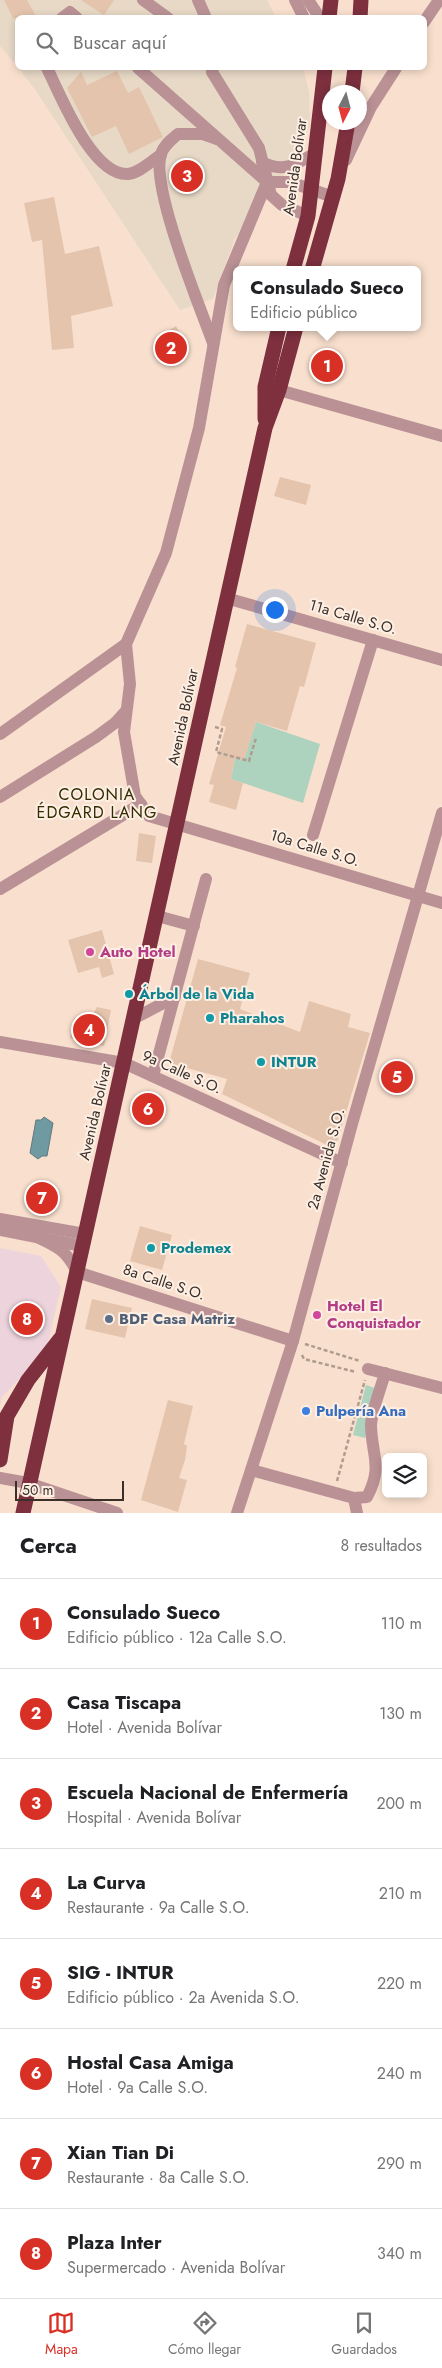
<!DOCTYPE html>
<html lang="es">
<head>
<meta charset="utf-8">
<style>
	body { margin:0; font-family:Jost,sans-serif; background:#f2f2f2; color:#202124 }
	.controls { position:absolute; right:15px; bottom:15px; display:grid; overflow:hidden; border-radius:8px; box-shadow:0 2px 8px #0003 }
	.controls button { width:45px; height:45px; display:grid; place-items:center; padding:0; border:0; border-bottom:1px solid #e0e0e0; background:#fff; color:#202124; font:25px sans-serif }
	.compass { position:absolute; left:322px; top:85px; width:45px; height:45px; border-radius:50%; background:#fff; box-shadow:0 2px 8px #0003; rotate:186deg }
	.scale { position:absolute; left:15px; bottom:12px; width:109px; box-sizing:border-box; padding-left:5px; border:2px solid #3a3029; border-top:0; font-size:14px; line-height:18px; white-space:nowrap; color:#3a3029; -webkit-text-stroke:4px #feefe4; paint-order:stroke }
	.you { position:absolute; left:274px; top:609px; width:18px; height:18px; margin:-12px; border:4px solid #fff; border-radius:50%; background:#1a73e8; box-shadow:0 0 0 8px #1a73e833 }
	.badge { display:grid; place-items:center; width:32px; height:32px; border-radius:50%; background:#d93025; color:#fff; font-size:16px; font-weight:700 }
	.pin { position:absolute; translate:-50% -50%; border:2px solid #fff; box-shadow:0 1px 5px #0006 }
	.popup { position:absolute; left:233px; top:266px; width:188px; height:65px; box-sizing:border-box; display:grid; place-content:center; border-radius:8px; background:#fff; filter:drop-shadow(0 1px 4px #0005); font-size:16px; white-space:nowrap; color:#757577 }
	.popup b { font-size:19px; color:#202124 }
	.popup::after { content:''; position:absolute; left:50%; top:100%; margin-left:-10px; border:10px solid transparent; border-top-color:#fff }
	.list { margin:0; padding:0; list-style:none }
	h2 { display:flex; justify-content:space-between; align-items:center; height:65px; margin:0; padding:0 20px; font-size:21px }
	h2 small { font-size:16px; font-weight:400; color:#757577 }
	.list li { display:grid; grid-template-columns:32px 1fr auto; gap:15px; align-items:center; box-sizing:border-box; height:90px; padding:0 20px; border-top:1px solid #e0e0e0 }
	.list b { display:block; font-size:19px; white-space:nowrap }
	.list p { margin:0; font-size:16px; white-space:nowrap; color:#757577 }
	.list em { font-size:16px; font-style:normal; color:#757577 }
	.icon { flex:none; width:28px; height:28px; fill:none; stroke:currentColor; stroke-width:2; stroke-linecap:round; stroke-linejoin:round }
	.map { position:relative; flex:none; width:442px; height:1513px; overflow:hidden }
	.search { position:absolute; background:#fff; box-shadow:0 2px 8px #0003; left:15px; right:15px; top:15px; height:55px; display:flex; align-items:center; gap:12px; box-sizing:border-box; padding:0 18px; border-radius:8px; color:#757577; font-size:19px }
	.sheet { height:785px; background:#fff }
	nav { display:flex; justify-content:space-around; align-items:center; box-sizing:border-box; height:70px; border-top:1px solid #e0e0e0; background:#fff; font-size:14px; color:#757577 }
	nav a { display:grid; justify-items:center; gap:2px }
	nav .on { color:#d93025 }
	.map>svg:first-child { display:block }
	.commercial { fill:#edd4dc }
	.medical { fill:#e8d9c6 }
	.green { fill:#add2bd }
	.water { fill:#6f9aa2; stroke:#5f7a7e }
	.building { fill:#e4c4ad }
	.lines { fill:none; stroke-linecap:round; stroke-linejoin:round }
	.path { stroke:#af9c8e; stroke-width:2.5; stroke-dasharray:4 2.5; stroke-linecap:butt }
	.minor { stroke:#ba9296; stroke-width:12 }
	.highway { stroke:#7e303f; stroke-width:15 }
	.hotel-dot { fill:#d1479c; stroke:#feefe4; stroke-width:2 }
	.culture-dot { fill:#0f9aa8; stroke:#feefe4; stroke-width:2 }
	.service-dot { fill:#5c6f8a; stroke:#feefe4; stroke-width:2 }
	.shop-dot { fill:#3f7fe0; stroke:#feefe4; stroke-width:2 }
	.labels { text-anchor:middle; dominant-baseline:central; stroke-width:4; stroke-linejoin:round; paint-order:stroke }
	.street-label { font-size:15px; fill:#3a3029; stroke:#feefe4 }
	.hotel-label { font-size:15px; font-weight:bold; fill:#b23c85; stroke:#feefe4; text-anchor:start }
	.culture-label { font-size:15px; font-weight:bold; fill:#0d838f; stroke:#feefe4; text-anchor:start }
	.service-label { font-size:15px; font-weight:bold; fill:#4e5e75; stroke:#feefe4; text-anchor:start }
	.shop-label { font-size:15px; font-weight:bold; fill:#366cbe; stroke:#feefe4; text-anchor:start }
	.neighbourhood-label { font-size:16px; letter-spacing:1px; fill:#322c00; stroke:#feefe4 }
</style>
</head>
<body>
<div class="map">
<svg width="442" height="1513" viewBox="0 0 442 1513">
	<rect width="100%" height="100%" fill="#f9e0ce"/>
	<!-- commercial -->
	<polygon class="commercial" points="0,1248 41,1256 61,1287 46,1351 2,1397 0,1406"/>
	<!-- medical -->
	<g class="medical">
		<polygon points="0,0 267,0 276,17 18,18 18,67 0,46"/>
		<polygon points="18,68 303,68 309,91 310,124 301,150 262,206 235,238 213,299 180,310 34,88"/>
	</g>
	<!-- green -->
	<g class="green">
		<polygon points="256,722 320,744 303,803 231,779 235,758 244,759"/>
		<polygon points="366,1385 378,1389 365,1438 353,1435"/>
	</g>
	<!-- water -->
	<polygon class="water" points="44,1117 53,1123 47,1156 42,1156 38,1159 30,1153 36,1120 41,1120"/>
	<!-- building -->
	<g class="building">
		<polygon points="4,0 27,0 37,18 13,18"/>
		<polygon points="81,0 114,0 104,15"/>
		<polygon points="117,71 128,93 139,87 163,137 129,154 116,126 92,137 67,88 81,72 87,85"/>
		<polygon points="54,197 65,254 99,246 113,306 71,316 74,348 52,350 42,240 32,242 24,203"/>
		<polygon points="176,326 188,349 184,351 186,357 172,366 169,361 164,364 158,352 162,349 157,339"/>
		<polygon points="280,477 311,485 306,505 274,496"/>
		<polygon points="247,624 316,643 304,687 300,686 287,731 256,722 244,760 235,758 231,779 243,783 236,810 209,802 214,785 209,784 226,727 220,725 237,668 235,667"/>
		<polygon points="139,833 156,836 152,863 136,861"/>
		<polygon points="102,930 114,974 102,978 99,967 78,973 68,940"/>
		<polygon points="198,959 250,973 240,1009 300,1032 309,1001 351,1014 348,1027 370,1033 335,1149 222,1094 227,1079 169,1063"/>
		<polygon points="97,1007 111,1010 104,1046 70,1038 74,1018 89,1022"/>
		<polygon points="140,1226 172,1235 162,1270 130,1261"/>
		<polygon points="92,1299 132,1308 125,1338 85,1329"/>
		<polygon points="168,1400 193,1406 184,1444 187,1446 185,1460 179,1478 187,1480 178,1512 141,1500"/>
	</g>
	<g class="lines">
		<!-- path -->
		<g class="path">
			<polyline points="215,727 222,729 216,752 249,761 256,738"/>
			<polyline points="305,1344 360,1361"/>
			<polyline points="302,1355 304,1359 356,1372"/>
			<polyline points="337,1481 365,1380"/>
		</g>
		<!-- minor -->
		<g class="minor">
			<polyline points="143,0 168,18"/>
			<polyline points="198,0 206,18"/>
			<polyline points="295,0 304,18"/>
			<polyline points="308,0 320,18"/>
			<polyline points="62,18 70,12 77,18"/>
			<polyline points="424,22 439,0"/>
			<path d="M47 68C60 94 92 176 128 174 139 173 151 161 161 155"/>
			<polyline points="138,68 267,182"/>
			<polyline points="213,68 212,72 259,148 271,195 282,205 308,216"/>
			<polyline points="346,160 371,107 396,68"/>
			<path d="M262 162C284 174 298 163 317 152"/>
			<polyline points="267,182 224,285 199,428 166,553 126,644 130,684 124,732 135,796 149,816 442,903"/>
			<polyline points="267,182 290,182 333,197"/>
			<path d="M213 343C200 307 150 186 161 154 164 145 171 140 178 134H203L217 139"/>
			<polyline points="279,390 442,436"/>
			<polyline points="226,598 442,660"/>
			<polyline points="0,734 126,644"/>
			<polyline points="0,797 96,737 115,723 126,711"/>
			<polyline points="313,835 373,640"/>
			<polyline points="0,889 141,804"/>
			<polyline points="157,916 194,926"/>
			<polyline points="133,1019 175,997"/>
			<polyline points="0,1042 124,1063 342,1163"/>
			<polyline points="153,1076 206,879"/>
			<polyline points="0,1219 85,1234"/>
			<polyline points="0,1230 82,1246"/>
			<path d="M37 1237C58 1247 66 1250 77 1272L293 1341"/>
			<polyline points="368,1369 442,1388"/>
			<path d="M251 1470 354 1498 367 1497C383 1467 372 1456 371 1426 371 1412 381 1388 385 1373"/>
			<polyline points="0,1478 28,1483 117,1513"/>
			<polyline points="354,1498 357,1513"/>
			<polyline points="237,1513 293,1341 352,1124 442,813"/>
		</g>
		<!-- highway -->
		<g class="highway">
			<polyline points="329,18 331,0"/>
			<polyline points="360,18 361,0"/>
			<polyline points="352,92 355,68"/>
			<polyline points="293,270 308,216 325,68"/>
			<polyline points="312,270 338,179 348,122"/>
			<polyline points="265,419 265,387 279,327"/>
			<polyline points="0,1460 7,1416 28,1380 60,1339"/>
			<polyline points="23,1513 265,428 279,390 296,327"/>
		</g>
	</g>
	<!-- markers -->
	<g class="hotel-dot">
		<circle cx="90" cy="952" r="5"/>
		<circle cx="317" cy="1315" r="5"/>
	</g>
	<g class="culture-dot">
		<circle cx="129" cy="994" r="5"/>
		<circle cx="210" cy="1018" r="5"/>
		<circle cx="261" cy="1062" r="5"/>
		<circle cx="151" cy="1248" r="5"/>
	</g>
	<circle class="service-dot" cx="109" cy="1319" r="5"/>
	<circle class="shop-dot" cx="306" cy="1411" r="5"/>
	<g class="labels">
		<!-- street labels -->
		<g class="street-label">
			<text transform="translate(295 167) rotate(-82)">Avenida Bolívar</text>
			<text transform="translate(353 617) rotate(16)">11a Calle S.O.</text>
			<text transform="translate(183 717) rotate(-78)">Avenida Bolívar</text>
			<text transform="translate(315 848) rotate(17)">10a Calle S.O.</text>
			<text transform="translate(182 1072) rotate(24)">9a Calle S.O.</text>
			<text transform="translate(95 1112) rotate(-77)">Avenida Bolívar</text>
			<text transform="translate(326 1159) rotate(-75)">2a Avenida S.O.</text>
			<text transform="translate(164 1282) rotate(18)">8a Calle S.O.</text>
		</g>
		<!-- hotel labels -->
		<g class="hotel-label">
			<text x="100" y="952">Auto Hotel</text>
			<text x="327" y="1306">Hotel El<tspan x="327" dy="17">Conquistador</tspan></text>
		</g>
		<!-- culture labels -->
		<g class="culture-label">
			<text x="139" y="994">Árbol de la Vida</text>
			<text x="220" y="1018">Pharahos</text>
			<text x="271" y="1062">INTUR</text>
			<text x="161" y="1248">Prodemex</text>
		</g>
		<!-- service labels -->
		<g class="service-label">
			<text x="119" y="1319">BDF Casa Matriz</text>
		</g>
		<!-- shop labels -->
		<g class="shop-label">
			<text x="316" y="1411">Pulpería Ana</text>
		</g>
		<!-- neighbourhood labels -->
		<g class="neighbourhood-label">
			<text x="97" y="794">COLONIA<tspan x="97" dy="18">ÉDGARD LANG</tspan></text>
		</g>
	</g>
</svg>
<div class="controls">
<button><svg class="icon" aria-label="layers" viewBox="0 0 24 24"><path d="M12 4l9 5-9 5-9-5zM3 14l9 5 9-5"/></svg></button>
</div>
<svg class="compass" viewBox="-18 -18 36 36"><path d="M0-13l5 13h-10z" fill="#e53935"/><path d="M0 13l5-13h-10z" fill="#757577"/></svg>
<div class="scale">50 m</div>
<div class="you"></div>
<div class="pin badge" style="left:327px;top:366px">1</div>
<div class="popup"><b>Consulado Sueco</b>Edificio público</div>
<div class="pin badge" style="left:171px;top:348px">2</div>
<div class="pin badge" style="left:187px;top:176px">3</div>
<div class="pin badge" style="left:89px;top:1030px">4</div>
<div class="pin badge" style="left:397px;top:1077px">5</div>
<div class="pin badge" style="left:148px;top:1109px">6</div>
<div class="pin badge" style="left:42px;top:1198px">7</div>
<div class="pin badge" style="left:27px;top:1319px">8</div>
<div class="search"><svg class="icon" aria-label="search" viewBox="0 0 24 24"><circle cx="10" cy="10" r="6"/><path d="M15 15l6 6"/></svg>Buscar aquí</div>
</div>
<section class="sheet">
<h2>Cerca<small>8 resultados</small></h2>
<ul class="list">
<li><span class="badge">1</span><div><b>Consulado Sueco</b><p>Edificio público · 12a Calle S.O.</p></div><em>110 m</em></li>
<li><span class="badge">2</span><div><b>Casa Tiscapa</b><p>Hotel · Avenida Bolívar</p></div><em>130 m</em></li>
<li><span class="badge">3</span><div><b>Escuela Nacional de Enfermería</b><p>Hospital · Avenida Bolívar</p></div><em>200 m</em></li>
<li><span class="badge">4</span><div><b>La Curva</b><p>Restaurante · 9a Calle S.O.</p></div><em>210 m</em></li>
<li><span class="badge">5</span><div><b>SIG - INTUR</b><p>Edificio público · 2a Avenida S.O.</p></div><em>220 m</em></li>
<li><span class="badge">6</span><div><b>Hostal Casa Amiga</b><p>Hotel · 9a Calle S.O.</p></div><em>240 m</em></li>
<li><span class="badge">7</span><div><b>Xian Tian Di</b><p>Restaurante · 8a Calle S.O.</p></div><em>290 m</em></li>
<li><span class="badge">8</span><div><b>Plaza Inter</b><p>Supermercado · Avenida Bolívar</p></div><em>340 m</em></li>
</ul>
</section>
<nav>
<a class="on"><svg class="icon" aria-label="map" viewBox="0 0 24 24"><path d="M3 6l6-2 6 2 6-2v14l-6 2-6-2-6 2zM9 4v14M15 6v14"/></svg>Mapa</a>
<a><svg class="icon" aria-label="directions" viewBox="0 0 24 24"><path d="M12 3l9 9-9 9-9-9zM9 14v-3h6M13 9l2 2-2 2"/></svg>Cómo llegar</a>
<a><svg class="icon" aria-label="saved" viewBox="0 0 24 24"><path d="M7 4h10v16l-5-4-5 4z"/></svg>Guardados</a>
</nav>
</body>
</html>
